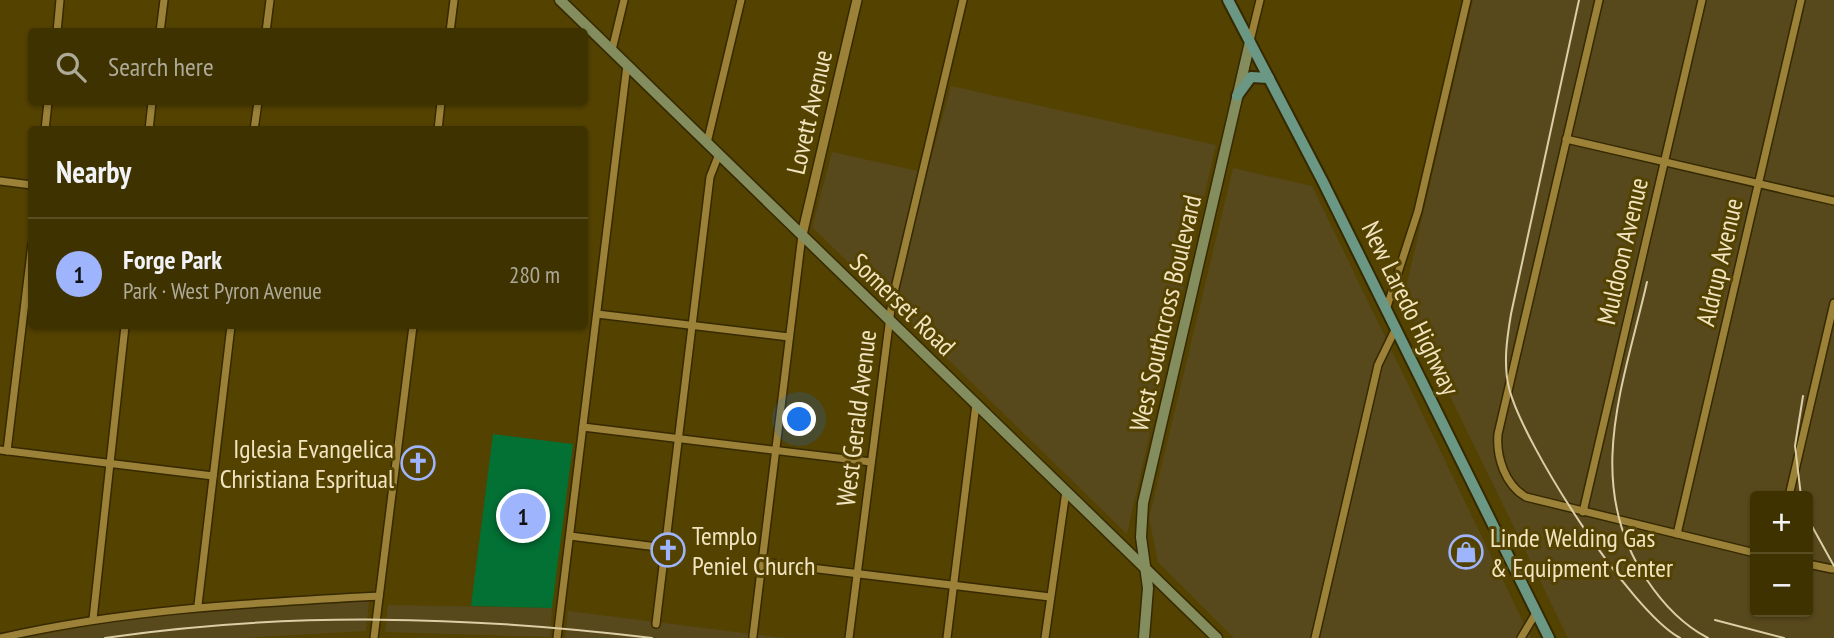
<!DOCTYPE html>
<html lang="en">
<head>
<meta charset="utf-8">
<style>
	body { margin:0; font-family:"PT Sans Narrow",sans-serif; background:#4a3e10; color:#f1f3f6 }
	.controls { position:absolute; right:21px; bottom:21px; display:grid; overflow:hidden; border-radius:7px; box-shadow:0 2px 5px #0004 }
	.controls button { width:63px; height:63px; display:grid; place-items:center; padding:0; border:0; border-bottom:2px solid #584d23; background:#3f3201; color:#f1f3f6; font:35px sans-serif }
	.you { position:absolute; left:800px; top:420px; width:24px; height:24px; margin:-18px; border:5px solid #fff; border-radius:50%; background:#1a73e8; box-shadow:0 0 0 10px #1a73e833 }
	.badge { display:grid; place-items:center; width:46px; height:46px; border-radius:50%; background:#9eb4fd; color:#111; font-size:23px; font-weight:700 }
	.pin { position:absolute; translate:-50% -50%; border:4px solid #fff; box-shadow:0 2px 7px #0006 }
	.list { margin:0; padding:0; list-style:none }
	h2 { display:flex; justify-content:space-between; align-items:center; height:91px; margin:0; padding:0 28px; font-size:30px }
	h2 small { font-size:23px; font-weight:400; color:#adaa99 }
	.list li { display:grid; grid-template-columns:46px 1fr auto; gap:21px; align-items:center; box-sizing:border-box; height:112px; padding:0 28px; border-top:2px solid #584d23 }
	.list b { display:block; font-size:26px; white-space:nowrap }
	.list p { margin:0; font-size:23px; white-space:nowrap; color:#adaa99 }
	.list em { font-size:23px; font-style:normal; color:#adaa99 }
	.icon { flex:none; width:38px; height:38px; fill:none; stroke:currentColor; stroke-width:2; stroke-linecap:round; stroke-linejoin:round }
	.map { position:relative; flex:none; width:1834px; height:638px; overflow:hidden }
	.search { position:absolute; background:#3f3201; box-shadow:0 2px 5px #0004; left:28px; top:28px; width:560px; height:77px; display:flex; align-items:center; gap:18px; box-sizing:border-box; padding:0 24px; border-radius:7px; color:#adaa99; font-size:26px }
	.panel { position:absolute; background:#3f3201; box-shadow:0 2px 5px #0004; left:28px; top:126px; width:560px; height:203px; border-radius:7px }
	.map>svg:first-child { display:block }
	.built { fill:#58491d; fill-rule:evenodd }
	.green { fill:#037034 }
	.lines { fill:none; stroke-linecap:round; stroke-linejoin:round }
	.minor-casing { stroke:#362900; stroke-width:10 }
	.tertiary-casing { stroke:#362900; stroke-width:12 }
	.secondary-casing { stroke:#362900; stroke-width:13 }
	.primary-casing { stroke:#362900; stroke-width:14 }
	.minor { stroke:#9b8238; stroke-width:7 }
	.tertiary { stroke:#9b8238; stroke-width:9 }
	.secondary { stroke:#838d5e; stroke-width:10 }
	.primary { stroke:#6a9884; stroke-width:10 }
	.rail { stroke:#dccea6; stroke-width:2 }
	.labels { text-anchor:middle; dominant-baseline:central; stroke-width:6; stroke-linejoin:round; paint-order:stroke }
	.street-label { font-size:26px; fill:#f1e4c0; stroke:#544201 }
	.poi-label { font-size:26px; fill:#f1e4c0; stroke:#544201; text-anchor:start }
</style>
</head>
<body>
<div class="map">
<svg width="1834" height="638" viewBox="0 0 1834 638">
	<rect width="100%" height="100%" fill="#544201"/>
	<!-- built -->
	<g class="built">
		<path d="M1473 0H1834V638H1568L1403 300ZM1755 496H1808V612H1755Z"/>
		<polygon points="951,86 1216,145 1127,534 812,227 832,152 927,173"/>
		<polygon points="1233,168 1312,186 1531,638 1234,638 1158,562 1149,518"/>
		<polygon points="369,601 366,631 243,638 24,638 162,613"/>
		<polygon points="388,605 552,608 550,637 385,632"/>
		<polygon points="568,611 785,638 565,638"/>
	</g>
	<!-- green -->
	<polygon class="green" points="493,434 573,444 552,608 471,606"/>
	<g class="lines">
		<defs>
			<g id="minor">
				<path d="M1599 0 1498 434C1496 457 1505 485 1526 497L1755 553"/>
				<polyline points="57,32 60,0"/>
				<polyline points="160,32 164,0"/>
				<polyline points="266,32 270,0"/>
				<polyline points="450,32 454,0"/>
				<polyline points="1250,41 1260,0"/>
				<polyline points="612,50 624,0"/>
				<polyline points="45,130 48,102"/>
				<polyline points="149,130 152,102"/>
				<polyline points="254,130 258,102"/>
				<polyline points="438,130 441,102"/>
				<polyline points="1566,139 1834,201"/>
				<polyline points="707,143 741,0"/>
				<polyline points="0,181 32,185"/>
				<polyline points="1386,310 1418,211 1467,0"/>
				<polyline points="597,314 789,337"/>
				<polyline points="583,427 871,462"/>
				<polyline points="0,450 213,476"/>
				<polyline points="7,451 32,244"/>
				<polyline points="1789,496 1834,303"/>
				<polyline points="1583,512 1702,0"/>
				<polyline points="1677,534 1801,0"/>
				<polyline points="570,536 665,548"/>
				<polyline points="761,562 1050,597"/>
				<polyline points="1808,564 1832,569"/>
				<polyline points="198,605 231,326"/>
				<polyline points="93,619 125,326"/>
				<polyline points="656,624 710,177 719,154"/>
				<polyline points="753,636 802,235"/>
				<path d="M0 638C126 609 251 603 379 596"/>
				<polyline points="374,638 413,326"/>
				<polyline points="557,638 627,65"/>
				<polyline points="849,638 892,301 963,0"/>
				<polyline points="947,638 976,404"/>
				<polyline points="1045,638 1066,491"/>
				<polyline points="1315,638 1378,365 1395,330"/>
				<polyline points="1521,638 1536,613"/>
			</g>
			<polyline id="tertiary" points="802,235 857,0"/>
			<g id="secondary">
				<polyline points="560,0 1217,638"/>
				<polyline points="1144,638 1148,588 1141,537 1143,503 1250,42"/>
			</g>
			<g id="primary">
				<polyline points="1228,0 1323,182 1549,638"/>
				<polyline points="1237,96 1251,77 1269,78"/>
			</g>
		</defs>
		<!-- minor casing -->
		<use href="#minor" class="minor-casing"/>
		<!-- tertiary casing -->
		<use href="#tertiary" class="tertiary-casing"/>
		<!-- secondary casing -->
		<use href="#secondary" class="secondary-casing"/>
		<!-- primary casing -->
		<use href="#primary" class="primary-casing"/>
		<!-- minor -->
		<use href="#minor" class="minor"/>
		<!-- tertiary -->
		<use href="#tertiary" class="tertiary"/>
		<!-- secondary -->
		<use href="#secondary" class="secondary"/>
		<!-- primary -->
		<use href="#primary" class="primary"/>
		<!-- rail -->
		<g class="rail">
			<path d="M1579 0 1511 314C1507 338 1503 364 1509 388 1523 444 1630 611 1680 638"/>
			<path d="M1647 282C1624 383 1582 484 1647 580 1663 604 1683 625 1708 638"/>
			<polyline points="1801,496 1795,446 1803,396"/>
			<polyline points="1808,519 1834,566"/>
			<polyline points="1715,620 1784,638"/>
			<path d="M105 638C288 611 469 616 652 638"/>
		</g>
	</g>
	<!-- icons -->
	<defs>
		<symbol id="church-ring" viewBox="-11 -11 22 22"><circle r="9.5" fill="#544201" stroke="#9eb4fd" stroke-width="1.5"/><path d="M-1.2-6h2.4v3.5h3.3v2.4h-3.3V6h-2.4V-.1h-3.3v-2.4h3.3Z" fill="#9eb4fd"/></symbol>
		<symbol id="shop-ring" viewBox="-11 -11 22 22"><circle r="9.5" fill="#544201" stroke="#9eb4fd" stroke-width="1.5"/><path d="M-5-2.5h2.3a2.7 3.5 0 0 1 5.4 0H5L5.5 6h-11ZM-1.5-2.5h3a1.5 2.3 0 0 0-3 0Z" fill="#9eb4fd"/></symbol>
	</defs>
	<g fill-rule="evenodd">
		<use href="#church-ring" x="399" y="444" width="38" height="38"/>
		<use href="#church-ring" x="649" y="531" width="38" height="38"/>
		<use href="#shop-ring" x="1447" y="533" width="38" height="38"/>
	</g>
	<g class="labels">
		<!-- street labels -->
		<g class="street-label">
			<text transform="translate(809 112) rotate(-77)">Lovett Avenue</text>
			<text transform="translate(1622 251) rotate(-77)">Muldoon Avenue</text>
			<text transform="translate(1719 262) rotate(-77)">Aldrup Avenue</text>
			<text transform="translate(903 304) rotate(44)">Somerset Road</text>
			<text transform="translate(1411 308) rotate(64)">New Laredo Highway</text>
			<text transform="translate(1165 313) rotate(-77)">West Southcross Boulevard</text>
			<text transform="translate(856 418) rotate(-83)">West Gerald Avenue</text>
		</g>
		<!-- poi labels -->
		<g class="poi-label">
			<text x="394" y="448" text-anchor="end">Iglesia Evangelica<tspan x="394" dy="30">Christiana Espritual</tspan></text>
			<text x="692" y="535">Templo<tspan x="692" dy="30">Peniel Church</tspan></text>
			<text x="1490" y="537">Linde Welding Gas<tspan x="1490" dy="30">&amp; Equipment Center</tspan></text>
		</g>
	</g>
</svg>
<div class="controls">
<button>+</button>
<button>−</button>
</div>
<div class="you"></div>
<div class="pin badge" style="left:523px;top:516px">1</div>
<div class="search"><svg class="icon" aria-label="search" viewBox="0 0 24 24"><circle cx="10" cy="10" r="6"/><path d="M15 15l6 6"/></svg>Search here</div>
<section class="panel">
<h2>Nearby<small></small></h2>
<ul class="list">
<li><span class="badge">1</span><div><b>Forge Park</b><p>Park · West Pyron Avenue</p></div><em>280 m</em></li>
</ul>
</section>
</div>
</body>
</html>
